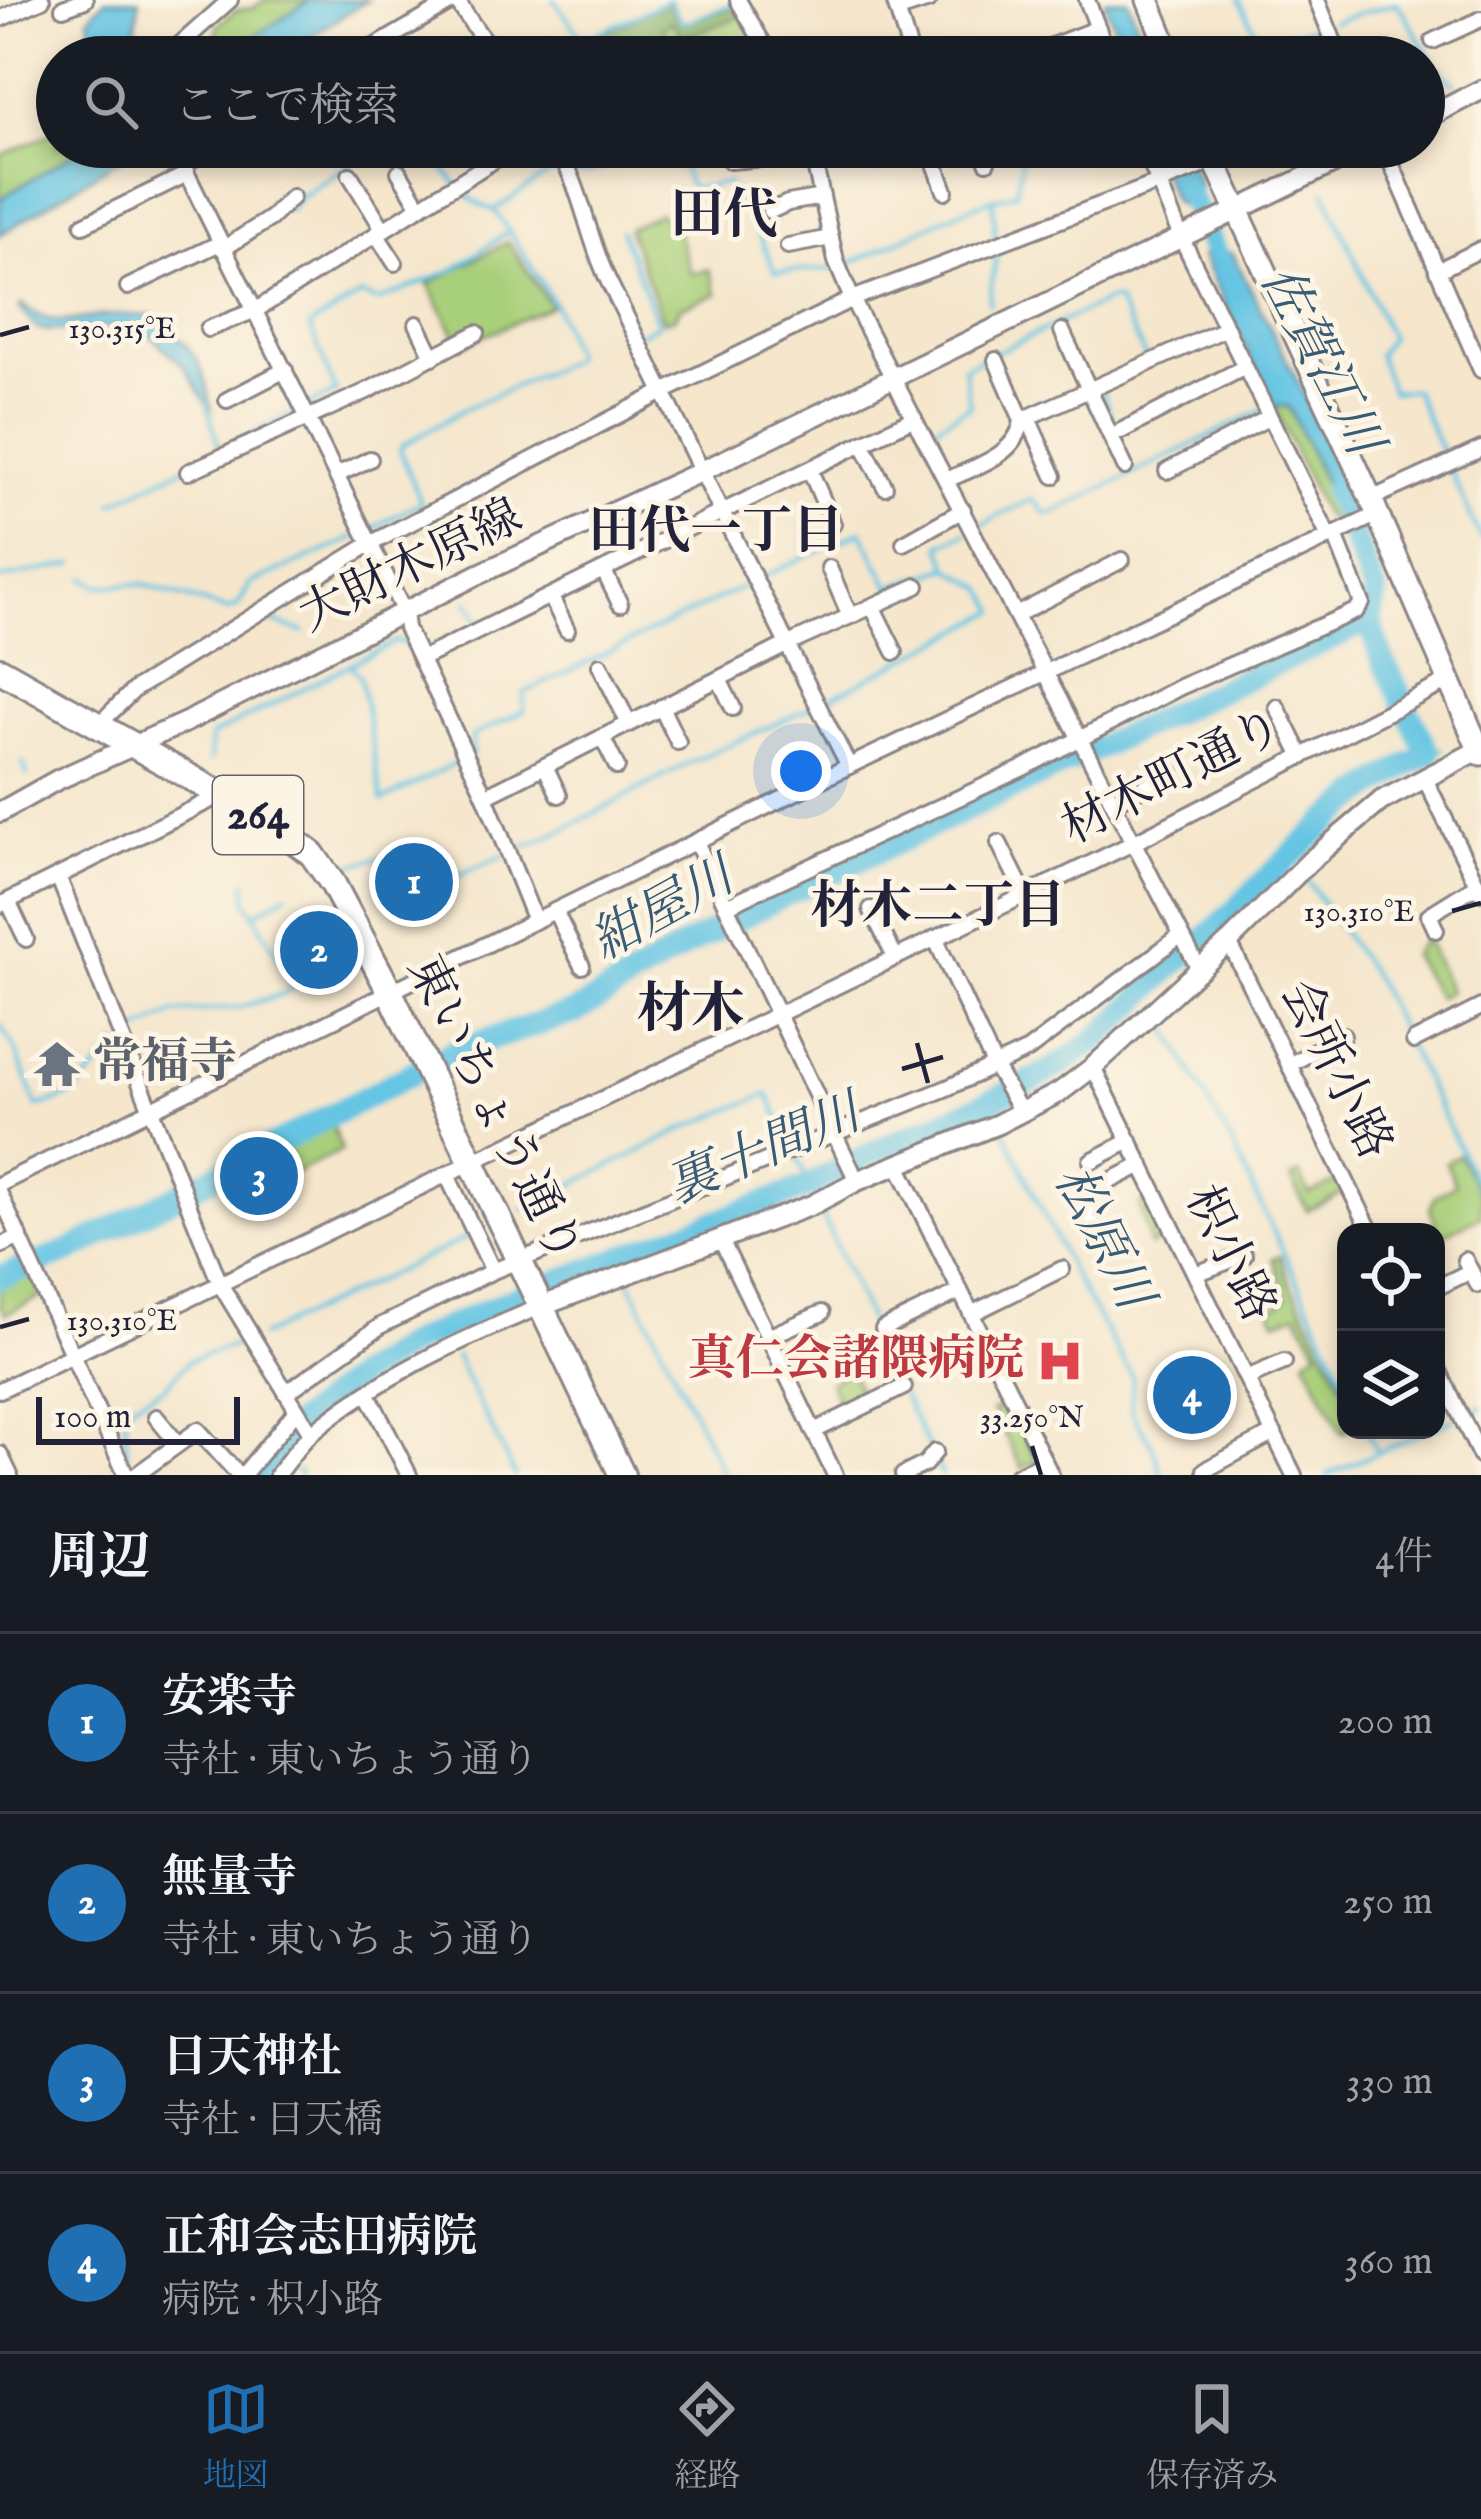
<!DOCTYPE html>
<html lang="ja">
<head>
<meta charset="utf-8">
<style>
	body { margin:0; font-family:"IM FELL English","Noto Serif JP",serif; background:#20242c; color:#f1f3f6 }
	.controls { position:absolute; right:36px; bottom:36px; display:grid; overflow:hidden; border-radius:24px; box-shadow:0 6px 18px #0003 }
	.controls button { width:108px; height:108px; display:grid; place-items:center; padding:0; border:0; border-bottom:3px solid #363941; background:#171b24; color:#f1f3f6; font:60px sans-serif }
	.scale { position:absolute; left:36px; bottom:30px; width:204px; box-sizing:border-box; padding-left:12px; border:6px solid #22223b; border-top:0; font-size:33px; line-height:42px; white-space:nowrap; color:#22223b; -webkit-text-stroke:9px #fcf5e5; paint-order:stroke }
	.you { position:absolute; left:801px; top:771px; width:42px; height:42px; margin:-30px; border:9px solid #fff; border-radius:50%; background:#1a73e8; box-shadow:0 0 0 18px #1a73e833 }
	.badge { display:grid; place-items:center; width:78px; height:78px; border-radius:50%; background:#1f6fb2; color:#fff; font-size:39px; font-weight:700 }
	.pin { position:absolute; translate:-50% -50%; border:6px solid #fff; box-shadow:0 3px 12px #0006 }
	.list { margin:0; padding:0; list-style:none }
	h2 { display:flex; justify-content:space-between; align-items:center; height:156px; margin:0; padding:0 48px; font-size:51px }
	h2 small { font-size:39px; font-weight:400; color:#9ea1a6 }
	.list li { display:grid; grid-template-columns:78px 1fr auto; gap:36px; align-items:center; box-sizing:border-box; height:180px; padding:0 48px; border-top:3px solid #363941 }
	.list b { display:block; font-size:45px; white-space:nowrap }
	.list p { margin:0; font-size:39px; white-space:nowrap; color:#9ea1a6 }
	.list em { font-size:39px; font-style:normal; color:#9ea1a6 }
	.icon { flex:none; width:66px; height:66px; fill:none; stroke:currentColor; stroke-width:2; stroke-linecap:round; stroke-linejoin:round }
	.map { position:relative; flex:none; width:1481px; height:1475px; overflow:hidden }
	.search { position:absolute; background:#171b24; box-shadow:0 6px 18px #0003; left:36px; right:36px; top:36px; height:132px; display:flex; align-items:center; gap:30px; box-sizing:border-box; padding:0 42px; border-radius:66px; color:#9ea1a6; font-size:45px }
	.sheet { height:876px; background:#171b24 }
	nav { display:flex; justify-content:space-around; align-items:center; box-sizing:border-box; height:168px; border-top:3px solid #363941; background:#171b24; font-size:33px; color:#9ea1a6 }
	nav a { display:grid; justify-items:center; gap:6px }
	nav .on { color:#1f6fb2 }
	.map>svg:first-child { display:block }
	.green { fill:#a8cf79; stroke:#65785a; stroke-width:3 }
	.forest { fill:#86b269; stroke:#546a52; stroke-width:3 }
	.water { fill:#65c5e3; stroke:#44748f; stroke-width:3 }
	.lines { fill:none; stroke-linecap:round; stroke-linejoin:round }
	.stream { stroke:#65c5e3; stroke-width:4.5 }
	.river { stroke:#65c5e3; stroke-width:24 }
	.street-casing { stroke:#8c8484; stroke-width:20 }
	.secondary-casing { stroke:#8c8484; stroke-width:24 }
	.primary-casing { stroke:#8c8484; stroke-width:27 }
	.highway-casing { stroke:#8c8484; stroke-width:30 }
	.street { stroke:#fff; stroke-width:14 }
	.secondary { stroke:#fff; stroke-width:18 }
	.primary { stroke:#fff; stroke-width:21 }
	.highway { stroke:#fff; stroke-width:24 }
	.ticks { fill:none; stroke:#22223b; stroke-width:4.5 }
	.labels { text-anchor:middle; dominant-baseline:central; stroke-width:10; stroke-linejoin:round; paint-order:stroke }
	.shield { fill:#fcf5e5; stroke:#63616e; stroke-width:3 }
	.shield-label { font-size:45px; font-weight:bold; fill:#22223b }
	.street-label { font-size:48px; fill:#22223b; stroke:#fcf5e5 }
	.worship-label { font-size:48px; font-weight:bold; fill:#5b616d; stroke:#fcf5e5; text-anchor:start }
	.health-label { font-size:48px; font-weight:bold; fill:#be3a42; stroke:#fcf5e5; text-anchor:end }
	.water-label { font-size:51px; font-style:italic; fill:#395b76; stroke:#fcf5e5 }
	.neighbourhood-label { font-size:51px; font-weight:bold; fill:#22223b; stroke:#fcf5e5 }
	.quarter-label { font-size:54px; font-weight:bold; fill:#22223b; stroke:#fcf5e5 }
	.ticks-label { font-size:30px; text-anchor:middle; fill:#22223b; stroke:#fcf5e5; stroke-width:10; stroke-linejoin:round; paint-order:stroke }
</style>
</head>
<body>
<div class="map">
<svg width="1481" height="1475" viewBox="0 0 1481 1475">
	<rect width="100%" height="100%" fill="#fcf5e5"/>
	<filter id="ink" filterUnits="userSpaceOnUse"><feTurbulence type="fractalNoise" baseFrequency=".00833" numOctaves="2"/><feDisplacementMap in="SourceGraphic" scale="24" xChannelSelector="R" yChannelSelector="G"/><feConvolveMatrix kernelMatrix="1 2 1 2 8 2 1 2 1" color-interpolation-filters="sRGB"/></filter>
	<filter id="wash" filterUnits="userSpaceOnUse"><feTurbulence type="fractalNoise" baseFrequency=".004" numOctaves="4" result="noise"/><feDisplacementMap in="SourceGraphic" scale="48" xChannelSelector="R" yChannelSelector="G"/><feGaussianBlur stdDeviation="2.7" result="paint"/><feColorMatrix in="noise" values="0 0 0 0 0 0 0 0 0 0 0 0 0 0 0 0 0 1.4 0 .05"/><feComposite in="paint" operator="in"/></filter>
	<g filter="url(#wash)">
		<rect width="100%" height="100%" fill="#f5e6cc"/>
		<!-- green -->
		<g class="green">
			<polygon points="264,0 310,0 223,57 205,57 215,51 218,25 236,10 254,8"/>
			<polygon points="668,2 682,24 736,6 765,57 595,57 587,41"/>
			<polygon points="57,131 57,147 84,147 0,199 0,156"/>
			<polygon points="659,213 678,233 691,274 709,269 717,294 681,307 674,318 663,321 628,229"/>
			<polygon points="508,242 551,306 461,346 428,284"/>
			<polygon points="1289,406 1339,514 1339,523 1333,526 1323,513 1274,407"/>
			<polygon points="1425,937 1450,991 1438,998 1412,955"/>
			<polygon points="331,1124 342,1150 289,1176 279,1154"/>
			<polygon points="1459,1154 1481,1197 1481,1216 1441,1236 1430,1209 1435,1196 1455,1185 1446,1162"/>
			<polygon points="1300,1174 1309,1194 1339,1180 1345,1192 1307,1211 1291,1178"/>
			<polygon points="1152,1199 1171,1236 1150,1246 1140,1205"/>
			<polygon points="1280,1256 1289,1281 1346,1392 1346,1430 1350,1430 1342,1433 1305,1358 1318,1350 1297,1313 1276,1321 1271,1309 1287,1298 1273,1258"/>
			<polygon points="32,1273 43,1296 5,1314 0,1304 0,1284"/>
			<polygon points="851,1371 863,1401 842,1412 830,1382"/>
			<polygon points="1007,1401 1037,1461 1022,1468 992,1411"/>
		</g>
		<!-- forest -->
		<polygon class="forest" points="668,2 681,24 736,6 742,16 684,37 671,21 663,27 667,49 658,57 639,56 622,39 612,41 610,57 595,57 587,41"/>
		<!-- water -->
		<g class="water">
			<polygon points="105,0 139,0 133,57 95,57 89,17"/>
			<polygon points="310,0 367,0 279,57 223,57"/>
			<polygon points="1104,0 1128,0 1150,57 1123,57 1123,48"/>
			<polygon points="84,147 138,147 0,235 0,199"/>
			<polygon points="1152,147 1184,147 1199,185 1194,199 1180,205 1173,201"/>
			<polygon points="1220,249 1233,254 1315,416 1358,515 1339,523 1339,514 1289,407 1273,405 1202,256"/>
			<path d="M22 304C56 333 76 316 115 315 128 314 140 317 154 315 196 353 202 356 212 413L184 366 138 325C102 325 73 334 37 329L20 308Z"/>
		</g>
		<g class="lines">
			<!-- stream -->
			<g class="stream">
				<polyline points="554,0 582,38 587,38 669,0 682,23 731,5"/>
				<polyline points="1239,0 1259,38 1270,40 1321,25"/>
				<path d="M1332 22 1396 3C1417 27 1428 66 1455 83"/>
				<polyline points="1315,28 1325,57"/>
				<polyline points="675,147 688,183 694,189 727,183 756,228 775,272 833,269"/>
				<polyline points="1301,147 1304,154"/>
				<polyline points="1325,191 1390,338 1378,354 1392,392 1414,390 1481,539"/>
				<polyline points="993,198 995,239"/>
				<polyline points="494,210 551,172 583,173 606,167 612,152 622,147"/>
				<polyline points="289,211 300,197 376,147"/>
				<polyline points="621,231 658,324 641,334"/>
				<path d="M844 265C903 243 953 207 1016 193L1024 147"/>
				<path d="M990 304C989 284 997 269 996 251"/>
				<polyline points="1102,391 1122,445"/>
				<polyline points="207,404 220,450"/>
				<polyline points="931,429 970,406 964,367 1109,300 1117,301 1146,358"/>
				<path d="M215 453 336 392 310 326 361 295 378 301 455 269 509 231 494 210C465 203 445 170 430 147"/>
				<polyline points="113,503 183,468"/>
				<polyline points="979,526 1032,499 1046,514 1053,513 1273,405"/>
				<polyline points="371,529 421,502 400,450 402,446 461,411 569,361 573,355 555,305 509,231"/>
				<polyline points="85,578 98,586 142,584 228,610 238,606 250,584 356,537"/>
				<polyline points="761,578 861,531 890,587 947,568"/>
				<polyline points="0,579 74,564"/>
				<polyline points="468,601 480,625 476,627"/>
				<polyline points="266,619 303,632"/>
				<polyline points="351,665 361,679 382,801 460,761"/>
				<polyline points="824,701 997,611 984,588 949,568 941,545 966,533"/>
				<polyline points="473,754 472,736 524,711 524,693 749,584"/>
				<polyline points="1429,754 1442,749"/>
				<polyline points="210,761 211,736 396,641 408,644"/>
				<polyline points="23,763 27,775"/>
				<polyline points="515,851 563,830 689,763 812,707"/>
				<polyline points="351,865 391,855 419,861 430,883 438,883 504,856"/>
				<polyline points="1302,873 1375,979 1481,1192"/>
				<polyline points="254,914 287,894"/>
				<polyline points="1163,1020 1232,1144 1346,1384"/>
				<path d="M0 1024 15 1049 37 1106C82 1099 89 1075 118 1044"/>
				<polyline points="129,1035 174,1013 240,1007 286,993 291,988 290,978 247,901 246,881"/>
				<polyline points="990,1102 999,1120"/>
				<polyline points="1004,1130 1072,1273 1133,1378 1131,1411 1152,1445 1162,1475"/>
				<polyline points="819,1208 897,1384"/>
				<polyline points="524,1209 688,1127 768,1094 815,1197"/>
				<polyline points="620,1259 625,1270"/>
				<polyline points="629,1280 724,1475"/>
				<polyline points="261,1336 483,1230"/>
				<polyline points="455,1356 515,1475"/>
				<polyline points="902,1394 942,1475"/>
				<polyline points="1471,1412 1481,1407"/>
				<polyline points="1436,1427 1454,1419"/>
				<polyline points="1367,1430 1376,1450"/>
				<polyline points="127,1455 125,1412 133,1403 164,1388 190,1360 245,1342"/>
				<polyline points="297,1471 300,1475"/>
				<polyline points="1327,1475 1428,1430"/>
			</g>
			<!-- river -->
			<g class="river">
				<polyline points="1166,147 1227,277"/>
				<polyline points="0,1277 70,1251 459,1049 576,1012 685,946 781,897 1370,620"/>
				<path d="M256 1475 294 1426 358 1376 416 1341 517 1297 810 1186C904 1128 1017 1105 1103 1034 1124 1016 1142 995 1162 976 1182 956 1205 941 1224 921 1288 859 1347 793 1429 754L1380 654 1370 620 1376 594 1334 490"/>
			</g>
		</g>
	</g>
	<g filter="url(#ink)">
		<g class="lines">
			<defs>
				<g id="street">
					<polyline points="456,0 495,57"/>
					<polyline points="738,0 771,57"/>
					<polyline points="894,0 912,57"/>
					<polyline points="1087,0 1109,57"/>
					<polyline points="1317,0 1340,57"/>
					<polyline points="63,8 85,0"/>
					<polyline points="898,10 929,0"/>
					<polyline points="0,19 42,0"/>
					<polyline points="1433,41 1481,19"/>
					<polyline points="975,50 977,57"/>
					<polyline points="166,57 230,0"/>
					<polyline points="357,57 455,0"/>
					<polyline points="584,57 594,51"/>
					<polyline points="1038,57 1049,47 1098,28"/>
					<polyline points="212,147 185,164 187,174 404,612 406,628 485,796 535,921"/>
					<path d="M556 147C583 189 587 238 609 282 689 444 766 606 849 766"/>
					<polyline points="727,147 730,161 889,147"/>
					<polyline points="811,147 836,261 852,299 1199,969"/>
					<polyline points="929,147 945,191"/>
					<polyline points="984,147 987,162"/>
					<polyline points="1144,147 1181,237 1329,537"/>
					<polyline points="1384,147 1481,370"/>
					<polyline points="399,172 420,207"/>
					<polyline points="350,175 383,229"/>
					<polyline points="770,211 788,203 822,197"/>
					<polyline points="83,225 187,174"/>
					<polyline points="376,234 395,263"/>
					<polyline points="788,246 831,238"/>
					<polyline points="223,249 271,218 292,197"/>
					<polyline points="1437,271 1481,249"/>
					<polyline points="128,287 220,243"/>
					<polyline points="417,324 433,357"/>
					<polyline points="208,329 256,310 515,147"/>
					<polyline points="1062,331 1125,467"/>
					<polyline points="996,360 1022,420"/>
					<polyline points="227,400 285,370"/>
					<polyline points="1028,418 1054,476"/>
					<polyline points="1121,431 1245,367"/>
					<polyline points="862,443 885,487"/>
					<polyline points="810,470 833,524"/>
					<polyline points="1167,471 1268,418"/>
					<polyline points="188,472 367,391 477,333"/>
					<polyline points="337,475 370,459"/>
					<path d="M947 480C974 467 1018 455 1022 420L1227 328"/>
					<polyline points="1371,499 1481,449"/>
					<polyline points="904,543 963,510"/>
					<polyline points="829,568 850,616"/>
					<polyline points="604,571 620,604"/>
					<polyline points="551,597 567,630"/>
					<polyline points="872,606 895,652"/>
					<polyline points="1018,614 1122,560"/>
					<polyline points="421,659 914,418"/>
					<polyline points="600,665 629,724"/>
					<polyline points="719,679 733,708"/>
					<polyline points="661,707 678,742"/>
					<polyline points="1277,707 1302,757"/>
					<polyline points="97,726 135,689 370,544 663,392 852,299 1200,167"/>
					<polyline points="602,737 617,767"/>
					<polyline points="545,766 559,795"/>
					<polyline points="1425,779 1481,892"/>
					<polyline points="485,796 786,645 917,586"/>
					<polyline points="1113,803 1171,773"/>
					<polyline points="696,842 857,1181"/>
					<polyline points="999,843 1025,895"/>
					<polyline points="58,876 220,1284 311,1433"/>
					<polyline points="8,901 26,939"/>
					<polyline points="0,905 221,795"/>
					<polyline points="726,906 1021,769 1180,687 1356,611 1362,603 1335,535"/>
					<polyline points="871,909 895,957"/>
					<polyline points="555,911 582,966"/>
					<polyline points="1436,930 1429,915 1477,885"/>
					<polyline points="935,938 995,1067 1021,1112"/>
					<polyline points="1229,942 1371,1232"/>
					<polyline points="1414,1041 1481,1007"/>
					<polyline points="1289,1065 1343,1035"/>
					<polyline points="1093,1067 1294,1475"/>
					<polyline points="1091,1161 1130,1141"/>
					<polyline points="898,1165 1051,1475"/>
					<polyline points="447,1175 493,1271"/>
					<polyline points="0,1184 849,766 1378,514"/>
					<polyline points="0,1194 126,1475"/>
					<polyline points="1093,1223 1082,1195 1142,1165"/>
					<polyline points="721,1240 835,1475"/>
					<polyline points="0,1246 20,1237"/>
					<polyline points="1465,1260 1478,1285"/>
					<polyline points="1196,1274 1244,1255"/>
					<polyline points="1436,1288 1471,1271"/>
					<polyline points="971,1314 1062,1269"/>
					<polyline points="883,1329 960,1291"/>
					<polyline points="768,1337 822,1313"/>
					<polyline points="1436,1365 1481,1457"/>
					<polyline points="1247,1378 1284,1362"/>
					<polyline points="0,1390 1133,843 1450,680"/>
					<polyline points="286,1393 382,1325 493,1271 947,1088 1028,1050 1180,936"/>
					<polyline points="368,1394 409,1475"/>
					<polyline points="156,1417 178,1444"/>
					<polyline points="814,1431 904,1387"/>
					<polyline points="0,1454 10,1475"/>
					<polyline points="1205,1470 1274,1433"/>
					<polyline points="136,1475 198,1430 239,1475"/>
					<polyline points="243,1475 296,1411"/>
					<path d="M277 1475C288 1461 299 1444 313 1432 378 1377 464 1338 542 1306"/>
					<polyline points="903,1475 925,1464 935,1452"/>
					<polyline points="1017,1475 1044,1462"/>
				</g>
				<g id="secondary">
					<polyline points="1424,119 1481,90"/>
					<polyline points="0,812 57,780 186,722 477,575 700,472 1367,147"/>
					<polyline points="542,1306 812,1205 857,1181 998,1124 1060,1092 1093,1067 1229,942 1310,861 1381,801 1479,750"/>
				</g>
				<g id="primary">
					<polyline points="1148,0 1171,57"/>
					<polyline points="1208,147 1371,499 1481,754"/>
				</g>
				<polyline id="highway" points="0,670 271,823 312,854 333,884 390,992 622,1475"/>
			</defs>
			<!-- street casing -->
			<use href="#street" class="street-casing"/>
			<!-- secondary casing -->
			<use href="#secondary" class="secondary-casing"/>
			<!-- primary casing -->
			<use href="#primary" class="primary-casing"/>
			<!-- highway casing -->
			<use href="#highway" class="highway-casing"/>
			<!-- street -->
			<use href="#street" class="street"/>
			<!-- secondary -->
			<use href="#secondary" class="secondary"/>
			<!-- primary -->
			<use href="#primary" class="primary"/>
			<!-- highway -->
			<use href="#highway" class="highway"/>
		</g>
	</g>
	<!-- ticks -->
	<path class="ticks" d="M0 335 29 327M1452 911 1481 903M917 1043 928 1083M902 1069 943 1057M0 1327 29 1319M1032 1446 1041 1475"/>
	<!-- icons -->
	<defs>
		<symbol id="temple-bare" viewBox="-9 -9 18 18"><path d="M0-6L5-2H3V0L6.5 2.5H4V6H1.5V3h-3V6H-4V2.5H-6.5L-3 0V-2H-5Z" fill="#6b7280" stroke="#fcf5e5" stroke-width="2.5" paint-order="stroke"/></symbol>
		<symbol id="hospital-bare" viewBox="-9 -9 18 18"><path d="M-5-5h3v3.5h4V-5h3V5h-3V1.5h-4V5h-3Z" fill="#e0444e" stroke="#fcf5e5" stroke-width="2.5" paint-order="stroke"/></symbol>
	</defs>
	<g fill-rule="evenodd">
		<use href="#temple-bare" x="24" y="1031" width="66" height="66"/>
		<use href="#hospital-bare" x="1027" y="1328" width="66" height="66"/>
	</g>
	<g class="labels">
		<!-- shield labels -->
		<rect class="shield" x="213" y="776" width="90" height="78" rx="9"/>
		<g class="shield-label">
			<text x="258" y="815">264</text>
		</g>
		<!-- street labels -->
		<g class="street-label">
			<text transform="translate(411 567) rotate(-26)">大財木原線</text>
			<text transform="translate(1173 778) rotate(-27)">材木町通り</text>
			<text transform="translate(1335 1070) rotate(64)">会所小路</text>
			<text transform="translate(493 1110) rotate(64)">東いちょう通り</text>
			<text transform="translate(1229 1254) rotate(64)">枳小路</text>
		</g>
		<!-- worship labels -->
		<g class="worship-label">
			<text x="93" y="1064">常福寺</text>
		</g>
		<!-- health labels -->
		<g class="health-label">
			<text x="1024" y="1361">真仁会諸隈病院</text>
		</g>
		<!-- water labels -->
		<g class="water-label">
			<text transform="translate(1319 361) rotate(63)">佐賀江川</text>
			<text transform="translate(663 911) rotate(-29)">紺屋川</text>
			<text transform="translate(764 1152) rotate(-23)">裏十間川</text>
			<text transform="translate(1101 1238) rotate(63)">松原川</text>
		</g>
		<!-- neighbourhood labels -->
		<g class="neighbourhood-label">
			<text x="716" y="533">田代一丁目</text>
			<text x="938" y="908">材木二丁目</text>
		</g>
		<!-- quarter labels -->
		<g class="quarter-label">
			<text x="724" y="217">田代</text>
			<text x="691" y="1011">材木</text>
		</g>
	</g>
	<g class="ticks-label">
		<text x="122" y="338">130.315°E</text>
		<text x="1359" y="921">130.310°E</text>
		<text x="122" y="1330">130.310°E</text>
		<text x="1032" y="1427">33.250°N</text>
	</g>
</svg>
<div class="controls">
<button><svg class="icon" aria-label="locate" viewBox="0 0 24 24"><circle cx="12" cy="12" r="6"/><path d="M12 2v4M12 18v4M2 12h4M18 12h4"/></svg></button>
<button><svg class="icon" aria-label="layers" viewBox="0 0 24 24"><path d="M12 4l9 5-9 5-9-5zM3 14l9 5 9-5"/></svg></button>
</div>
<div class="scale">100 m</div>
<div class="you"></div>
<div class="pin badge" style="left:414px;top:882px">1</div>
<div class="pin badge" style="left:319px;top:950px">2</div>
<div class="pin badge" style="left:259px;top:1176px">3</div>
<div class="pin badge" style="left:1192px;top:1395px">4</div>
<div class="search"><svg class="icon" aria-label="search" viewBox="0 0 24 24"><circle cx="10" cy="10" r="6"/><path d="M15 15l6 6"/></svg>ここで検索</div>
</div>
<section class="sheet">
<h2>周辺<small>4件</small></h2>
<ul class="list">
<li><span class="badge">1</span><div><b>安楽寺</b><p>寺社 · 東いちょう通り</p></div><em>200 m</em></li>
<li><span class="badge">2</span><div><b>無量寺</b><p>寺社 · 東いちょう通り</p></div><em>250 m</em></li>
<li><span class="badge">3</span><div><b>日天神社</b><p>寺社 · 日天橋</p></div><em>330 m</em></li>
<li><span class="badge">4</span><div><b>正和会志田病院</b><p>病院 · 枳小路</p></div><em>360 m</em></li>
</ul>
</section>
<nav>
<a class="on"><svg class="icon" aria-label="map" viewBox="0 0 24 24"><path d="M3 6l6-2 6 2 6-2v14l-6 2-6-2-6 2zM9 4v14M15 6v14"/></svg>地図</a>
<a><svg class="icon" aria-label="directions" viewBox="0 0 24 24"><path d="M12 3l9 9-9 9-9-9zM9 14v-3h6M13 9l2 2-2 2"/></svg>経路</a>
<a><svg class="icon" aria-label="saved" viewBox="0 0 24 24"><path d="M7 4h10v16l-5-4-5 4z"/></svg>保存済み</a>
</nav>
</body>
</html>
